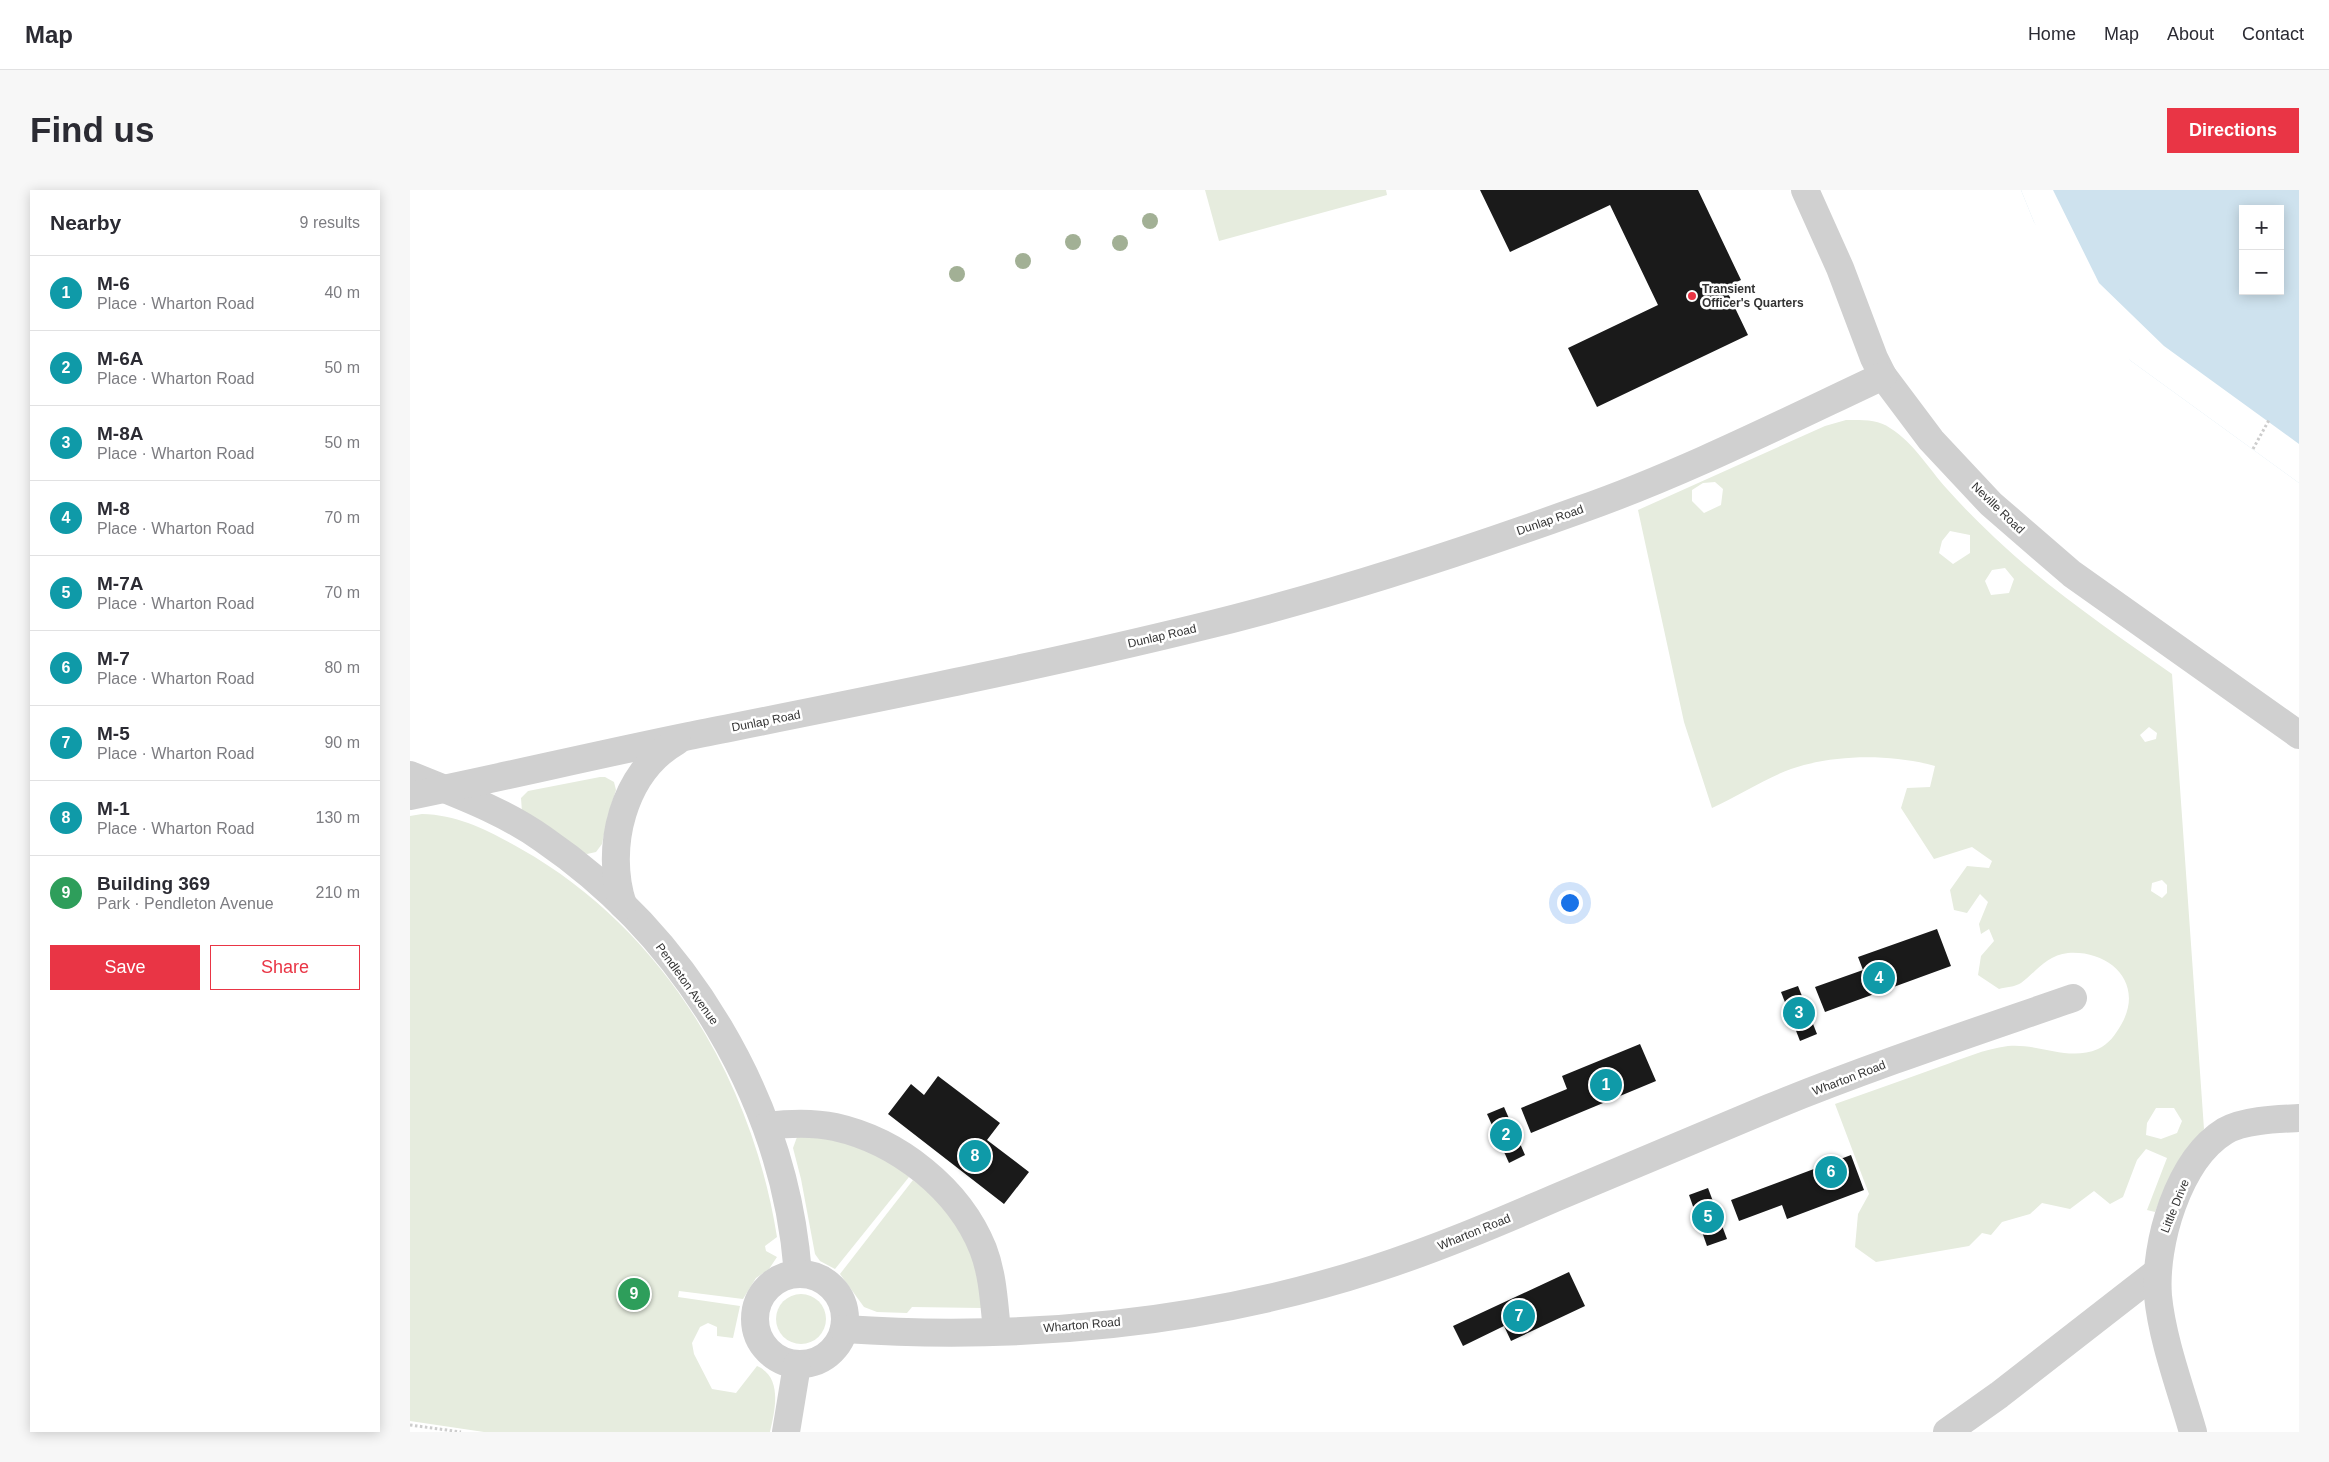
<!DOCTYPE html>
<html lang="en">
<head>
<meta charset="utf-8">
<style>
	body { margin:0; font-family:Arial,sans-serif; background:#f7f7f7; color:#2b2b33 }
	.controls { position:absolute; right:15px; top:15px; display:grid; overflow:hidden; border-radius:0px; box-shadow:0 2px 12px #0003 }
	.controls button { width:45px; height:45px; display:grid; place-items:center; padding:0; border:0; border-bottom:1px solid #e1e1e2; background:#fff; color:#2b2b33; font:25px sans-serif }
	.you { position:absolute; left:1159px; top:712px; width:18px; height:18px; margin:-12px; border:4px solid #fff; border-radius:50%; background:#1a73e8; box-shadow:0 0 0 8px #1a73e833 }
	.badge { display:grid; place-items:center; width:32px; height:32px; border-radius:50%; background:#e93545; color:#fff; font-size:16px; font-weight:700 }
	.pin { position:absolute; translate:-50% -50%; border:2px solid #fff; box-shadow:0 1px 5px #0006 }
	.list { margin:0; padding:0; list-style:none }
	h2 { display:flex; justify-content:space-between; align-items:center; height:65px; margin:0; padding:0 20px; font-size:21px }
	h2 small { font-size:16px; font-weight:400; color:#7c7c81 }
	.list li { display:grid; grid-template-columns:32px 1fr auto; gap:15px; align-items:center; box-sizing:border-box; height:75px; padding:0 20px; border-top:1px solid #e1e1e2 }
	.list b { display:block; font-size:19px; white-space:nowrap }
	.list p { margin:0; font-size:16px; white-space:nowrap; color:#7c7c81 }
	.list em { font-size:16px; font-style:normal; color:#7c7c81 }
	.actions { display:flex; gap:10px; padding:15px 20px }
	.actions a { flex:1; padding:11px 0; border:1px solid #e93545; border-radius:0px; text-align:center; font-size:18px; color:#e93545 }
	.actions .main { background:#e93545; color:#fff }
	.map { position:relative; flex:none; width:1889px; height:1242px; overflow:hidden; border-radius:0px }
	header { display:flex; align-items:center; gap:30px; box-sizing:border-box; height:70px; padding:0 25px; background:#fff; border-bottom:1px solid #e1e1e2 }
	header strong { font-size:24px }
	nav { display:flex; gap:28px; margin-inline-start:auto; font-size:18px }
	.intro { display:flex; align-items:center; justify-content:space-between; box-sizing:border-box; height:120px; padding:0 30px }
	h1 { margin:0; font-size:35px }
	.button { padding:12px 22px; border-radius:0px; background:#e93545; color:#fff; font-size:18px; font-weight:700 }
	main { display:flex; gap:30px; padding:0 30px }
	aside { flex:1; background:#fff; border-radius:0px; box-shadow:0 2px 12px #0003 }
	.map>svg:first-child { display:block }
	.green { fill:#e6ecde; fill-rule:evenodd }
	.water { fill:#cee2ee; fill-rule:evenodd }
	.pier { fill:#fff }
	.building { fill:#1a1a1a }
	.lines { fill:none; stroke-linecap:round; stroke-linejoin:round }
	.path { stroke:#cdcdcd; stroke-width:3; stroke-dasharray:2.5 2.5; stroke-linecap:butt }
	.minor { stroke:#d0d0d0; stroke-width:28 }
	.tree { fill:#a2b095 }
	.poi-dot { fill:#e93545; stroke:#fff; stroke-width:2 }
	.labels { text-anchor:middle; dominant-baseline:central; stroke-width:5; stroke-linejoin:round; paint-order:stroke }
	.poi-label { font-size:12px; font-weight:bold; fill:#333; stroke:#fff; text-anchor:start }
	.street-label { font-size:12px; fill:#333; stroke:#fff }
</style>
</head>
<body>
<header>
<strong>Map</strong>
<nav><a>Home</a><a>Map</a><a>About</a><a>Contact</a></nav>
</header>
<div class="intro"><h1>Find us</h1><a class="button">Directions</a></div>
<main>
<aside>
<h2>Nearby<small>9 results</small></h2>
<ul class="list">
<li><span class="badge" style="background:#0f9aa8">1</span><div><b>M-6</b><p>Place · Wharton Road</p></div><em>40 m</em></li>
<li><span class="badge" style="background:#0f9aa8">2</span><div><b>M-6A</b><p>Place · Wharton Road</p></div><em>50 m</em></li>
<li><span class="badge" style="background:#0f9aa8">3</span><div><b>M-8A</b><p>Place · Wharton Road</p></div><em>50 m</em></li>
<li><span class="badge" style="background:#0f9aa8">4</span><div><b>M-8</b><p>Place · Wharton Road</p></div><em>70 m</em></li>
<li><span class="badge" style="background:#0f9aa8">5</span><div><b>M-7A</b><p>Place · Wharton Road</p></div><em>70 m</em></li>
<li><span class="badge" style="background:#0f9aa8">6</span><div><b>M-7</b><p>Place · Wharton Road</p></div><em>80 m</em></li>
<li><span class="badge" style="background:#0f9aa8">7</span><div><b>M-5</b><p>Place · Wharton Road</p></div><em>90 m</em></li>
<li><span class="badge" style="background:#0f9aa8">8</span><div><b>M-1</b><p>Place · Wharton Road</p></div><em>130 m</em></li>
<li><span class="badge" style="background:#2e9e5b">9</span><div><b>Building 369</b><p>Park · Pendleton Avenue</p></div><em>210 m</em></li>
</ul>
<div class="actions"><a class="main">Save</a><a>Share</a></div>
</aside>
<div class="map">
<svg width="1889" height="1242" viewBox="0 0 1889 1242">
	<rect width="100%" height="100%" fill="#fff"/>
	<!-- green -->
	<g class="green">
		<polygon points="795,0 976,0 977,5 809,51"/>
		<path d="M1436 230C1451 230 1468 229 1480 238 1505 254 1518 278 1537 299 1552 316 1568 332 1585 348 1639 399 1701 441 1762 484L1794 939C1773 965 1758 991 1745 1022L1737 1020 1757 968 1736 959 1727 970 1713 1007 1700 1014 1684 1001 1660 1019 1632 1013 1620 1024 1592 1032 1581 1045 1572 1043 1559 1056 1466 1072 1445 1057 1448 1024 1459 1004 1425 914C1460 902 1495 889 1529 877 1552 869 1574 859 1598 856 1629 853 1658 872 1688 859 1699 854 1705 845 1711 835 1735 794 1701 760 1658 763 1637 765 1627 781 1611 793 1605 797 1596 797 1589 799L1568 785 1571 766 1584 751 1579 739 1571 744 1569 734 1578 712 1570 704 1557 723 1544 720 1540 700 1557 676 1579 678 1582 671 1562 657 1524 669 1491 618 1497 598 1520 597 1525 576C1481 564 1425 564 1381 579 1354 589 1328 606 1302 618L1274 532 1228 320 1415 236ZM1305 292 1313 299 1311 315 1294 323 1282 311V300L1293 293ZM1540 341 1560 345V363L1543 374 1529 363 1532 351ZM1595 378 1604 389 1599 403 1581 405 1575 391 1582 380ZM1739 537 1747 543 1746 549 1735 552 1730 545ZM1752 690 1757 695V703L1752 708 1741 701 1742 693ZM1746 918H1764L1772 931 1767 943 1751 949 1736 945 1737 933Z"/>
		<polygon points="190,587 195,587 204,592 206,600 198,625 192,654 186,662 177,664 172,662 112,622 111,608 118,601"/>
		<path d="M12 624C50 625 79 641 111 659 253 739 342 889 367 1047L355 1056 356 1061 367 1067 359 1079 346 1088 333 1109 269 1101 268 1107 330 1116 323 1148 307 1146V1137L298 1133 290 1137 282 1153 284 1164 302 1199 326 1203 347 1176C373 1187 365 1220 360 1242H74L0 1231V626Z"/>
		<polygon points="408,944 470,962 499,987 425,1079 410,1071 405,1064 391,989 383,958 387,947"/>
		<polygon points="503,990 537,1016 567,1073 572,1118 502,1117 497,1123 467,1122 454,1117 430,1084"/>
		<circle cx="391" cy="1129" r="25"/>
	</g>
	<!-- water -->
	<path class="water" d="M1611 0H1889V293L1721 171 1624 32ZM1833 19H1870V101H1833Z"/>
	<!-- pier -->
	<polygon class="pier" points="1611,0 1643,0 1689,93 1754,156 1889,254 1889,293 1721,171 1665,108 1624,32"/>
	<!-- building -->
	<g class="building">
		<polygon points="1070,0 1288,0 1331,90 1315,97 1338,145 1187,217 1158,158 1248,115 1200,15 1100,62"/>
		<polygon points="1527,739 1541,776 1415,822 1405,797 1453,780 1448,767"/>
		<polygon points="1388,796 1407,844 1390,851 1371,802"/>
		<polygon points="1230,854 1246,891 1121,943 1111,918 1157,899 1152,886"/>
		<polygon points="528,886 590,933 577,950 619,982 594,1014 478,924 501,894 514,905"/>
		<polygon points="1094,917 1115,965 1099,973 1077,924"/>
		<polygon points="1441,965 1454,1000 1377,1029 1372,1015 1329,1031 1321,1010"/>
		<polygon points="1298,998 1317,1049 1297,1056 1279,1005"/>
		<polygon points="1159,1082 1175,1116 1101,1151 1094,1136 1053,1156 1043,1136"/>
	</g>
	<g class="lines">
		<!-- path -->
		<g class="path">
			<polyline points="1843,259 1859,230"/>
			<polyline points="0,1235 51,1242"/>
		</g>
		<!-- minor -->
		<g class="minor">
			<polyline points="1395,0 1430,78 1464,168 1473,186 1521,250 1581,314 1662,384 1889,545"/>
			<path d="M0 585C46 604 92 620 133 649 276 747 375 910 388 1084"/>
			<path d="M0 606C93 587 186 565 279 546 449 512 618 479 786 438 915 407 1044 365 1169 320 1272 284 1375 232 1473 186"/>
			<path d="M213 715C194 658 213 582 267 551"/>
			<path d="M357 936C380 933 402 932 425 937 488 951 549 999 573 1059 583 1085 584 1113 587 1141"/>
			<circle cx="390" cy="1129" r="45"/>
			<path d="M434 1139C611 1151 795 1134 964 1079 1026 1059 1085 1034 1145 1008 1216 978 1288 948 1359 918 1459 877 1562 843 1663 808"/>
			<polyline points="376,1242 387,1175"/>
			<polyline points="1537,1242 1589,1205 1747,1082"/>
			<path d="M1783 1242C1771 1200 1752 1149 1748 1106 1744 1054 1768 970 1815 941 1833 930 1868 929 1889 928"/>
		</g>
	</g>
	<!-- trees -->
	<g class="tree">
		<circle cx="740" cy="31" r="8"/>
		<circle cx="663" cy="52" r="8"/>
		<circle cx="710" cy="53" r="8"/>
		<circle cx="613" cy="71" r="8"/>
		<circle cx="547" cy="84" r="8"/>
	</g>
	<!-- markers -->
	<circle class="poi-dot" cx="1282" cy="106" r="5"/>
	<g class="labels">
		<!-- poi labels -->
		<g class="poi-label">
			<text x="1292" y="99">Transient<tspan x="1292" dy="14">Officer's Quarters</tspan></text>
		</g>
		<!-- street labels -->
		<g class="street-label">
			<text transform="translate(1588 318) rotate(44)">Neville Road</text>
			<text transform="translate(1140 330) rotate(-19)">Dunlap Road</text>
			<text transform="translate(752 446) rotate(-13)">Dunlap Road</text>
			<text transform="translate(356 531) rotate(-11)">Dunlap Road</text>
			<text transform="translate(277 794) rotate(54)">Pendleton Avenue</text>
			<text transform="translate(1439 888) rotate(-21)">Wharton Road</text>
			<text transform="translate(1765 1016) rotate(-68)">Little Drive</text>
			<text transform="translate(1064 1042) rotate(-22)">Wharton Road</text>
			<text transform="translate(672 1135) rotate(-5)">Wharton Road</text>
		</g>
	</g>
</svg>
<div class="controls">
<button>+</button>
<button>−</button>
</div>
<div class="you"></div>
<div class="pin badge" style="left:1196px;top:895px;background:#0f9aa8">1</div>
<div class="pin badge" style="left:1096px;top:945px;background:#0f9aa8">2</div>
<div class="pin badge" style="left:1389px;top:823px;background:#0f9aa8">3</div>
<div class="pin badge" style="left:1469px;top:788px;background:#0f9aa8">4</div>
<div class="pin badge" style="left:1298px;top:1027px;background:#0f9aa8">5</div>
<div class="pin badge" style="left:1421px;top:982px;background:#0f9aa8">6</div>
<div class="pin badge" style="left:1109px;top:1126px;background:#0f9aa8">7</div>
<div class="pin badge" style="left:565px;top:966px;background:#0f9aa8">8</div>
<div class="pin badge" style="left:224px;top:1104px;background:#2e9e5b">9</div>
</div>
</main>
</body>
</html>
